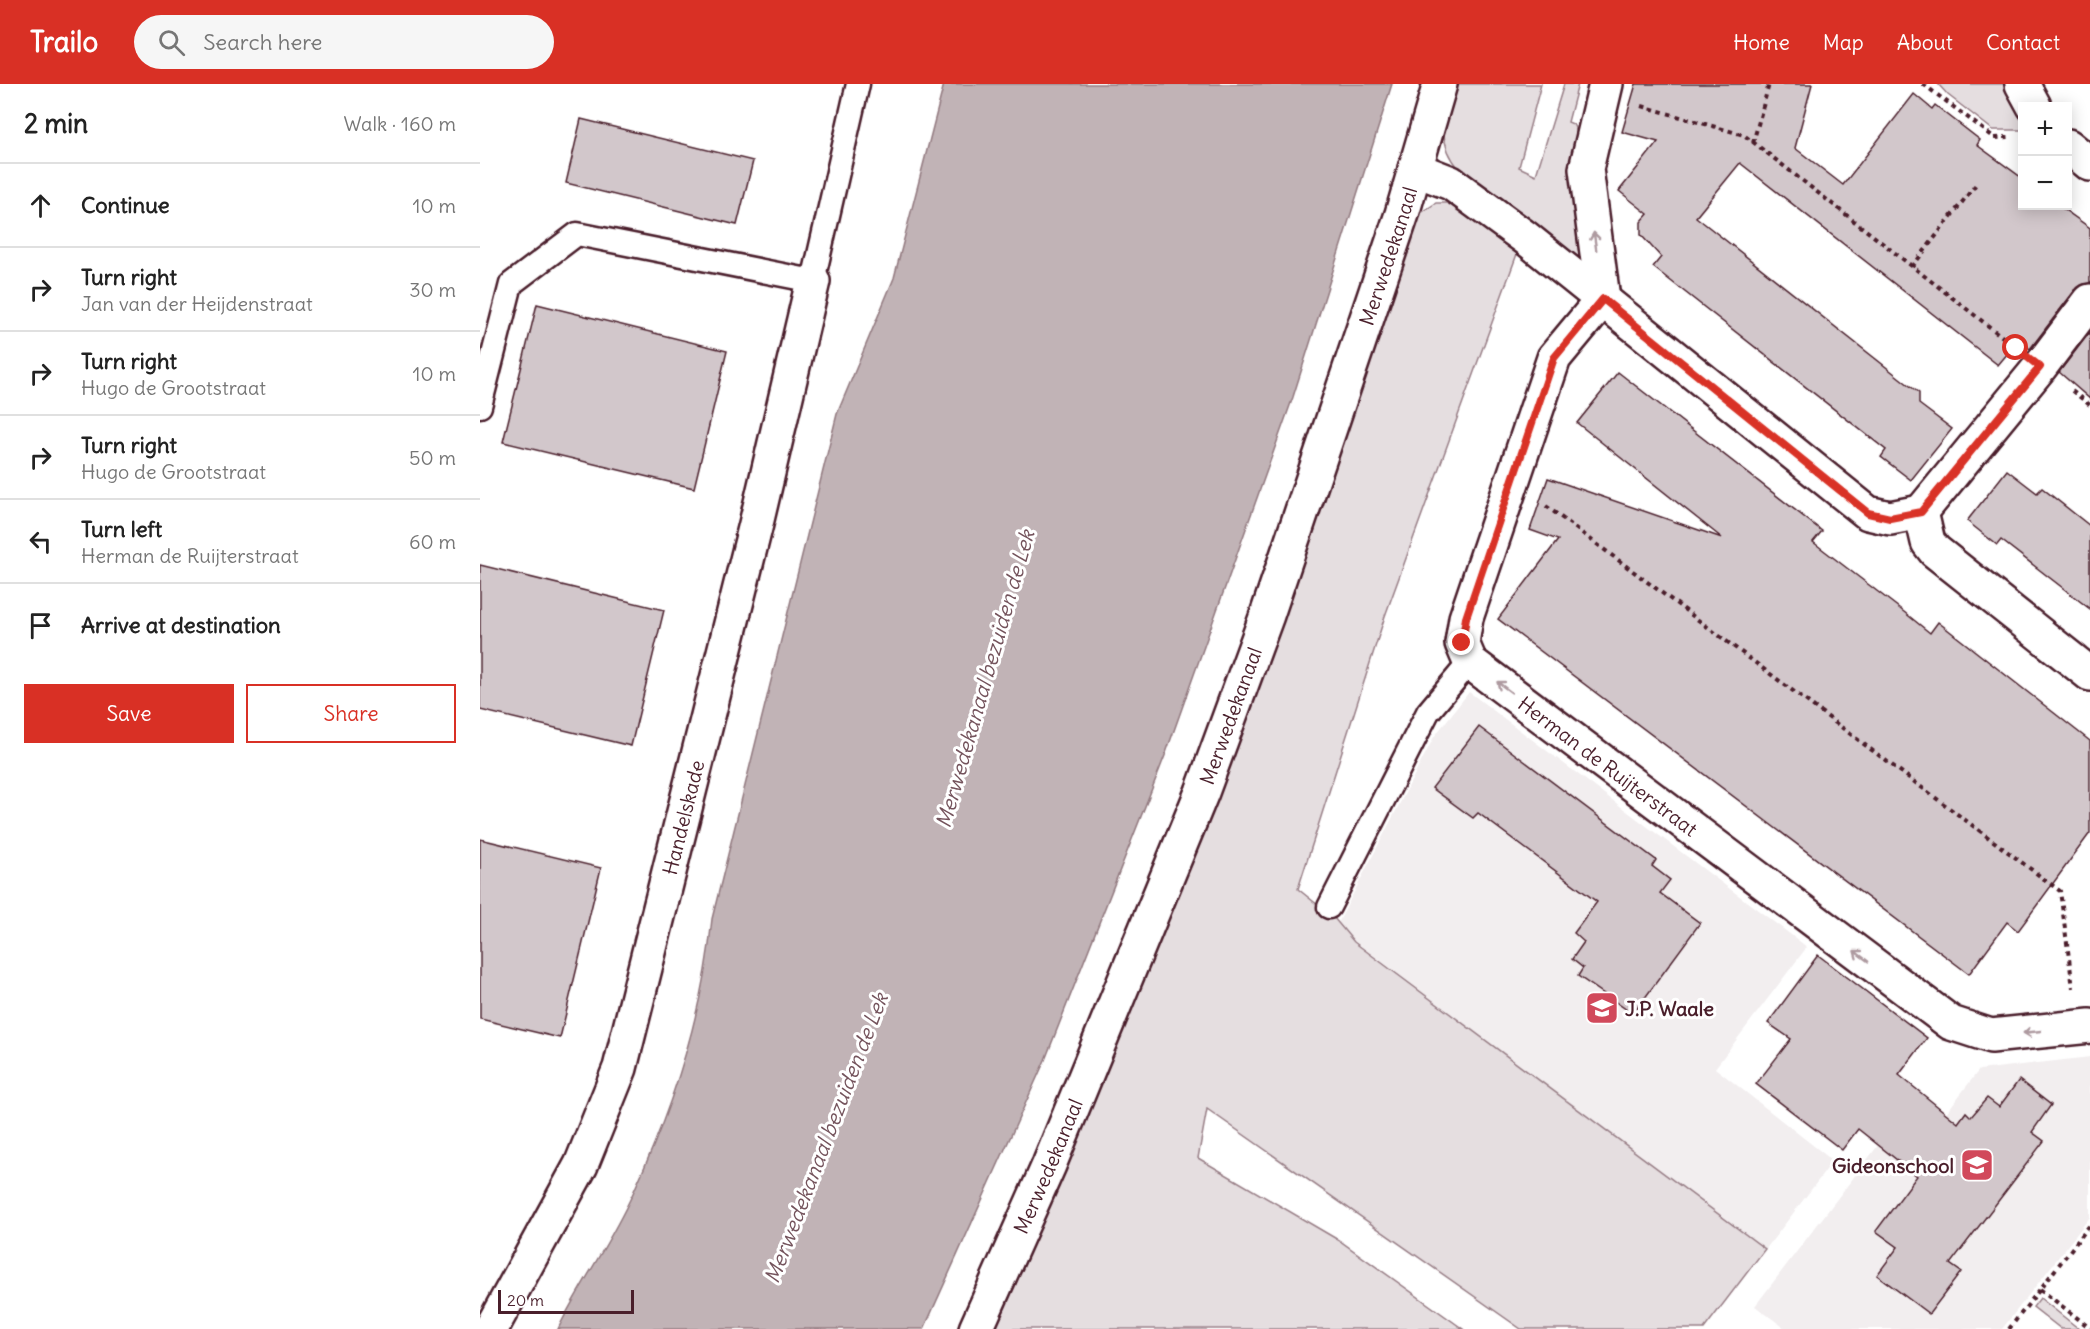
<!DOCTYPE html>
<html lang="en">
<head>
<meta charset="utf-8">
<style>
	body { margin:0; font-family:Delius,sans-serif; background:#f6f6f6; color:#222 }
	.controls { position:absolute; right:18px; top:18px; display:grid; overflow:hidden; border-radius:0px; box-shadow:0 3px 15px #0003 }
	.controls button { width:54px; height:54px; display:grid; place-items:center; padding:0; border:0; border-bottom:2px solid #e0e0e0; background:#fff; color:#222; font:30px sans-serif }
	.scale { position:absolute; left:18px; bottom:15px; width:136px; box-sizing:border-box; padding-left:6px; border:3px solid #4a1f2b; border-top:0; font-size:16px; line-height:21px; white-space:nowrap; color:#4a1f2b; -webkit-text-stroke:4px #fff; paint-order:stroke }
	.stop { position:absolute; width:18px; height:18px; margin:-14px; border:4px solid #d93025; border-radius:50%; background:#fff }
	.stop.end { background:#d93025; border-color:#fff; box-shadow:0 2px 6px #0008 }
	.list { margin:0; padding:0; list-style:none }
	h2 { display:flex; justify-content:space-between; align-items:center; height:78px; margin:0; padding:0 24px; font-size:26px }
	h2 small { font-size:20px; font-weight:400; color:#767676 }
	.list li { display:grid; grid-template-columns:39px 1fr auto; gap:18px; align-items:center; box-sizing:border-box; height:84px; padding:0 24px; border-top:2px solid #e0e0e0 }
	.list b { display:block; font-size:22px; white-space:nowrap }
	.list p { margin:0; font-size:20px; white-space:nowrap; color:#767676 }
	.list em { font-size:20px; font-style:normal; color:#767676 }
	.actions { display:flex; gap:12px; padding:18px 24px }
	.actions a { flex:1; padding:14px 0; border:2px solid #d93025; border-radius:0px; text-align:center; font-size:21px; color:#d93025 }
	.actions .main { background:#d93025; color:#fff }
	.icon { flex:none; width:33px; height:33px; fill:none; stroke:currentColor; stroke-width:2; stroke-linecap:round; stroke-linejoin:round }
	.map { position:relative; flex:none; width:1610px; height:1245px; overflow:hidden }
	header { display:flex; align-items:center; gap:36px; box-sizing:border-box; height:84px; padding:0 30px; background:#d93025; color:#fff }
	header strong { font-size:28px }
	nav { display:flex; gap:33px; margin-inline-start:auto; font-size:21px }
	.search { width:420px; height:54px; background:#f6f6f6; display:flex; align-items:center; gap:15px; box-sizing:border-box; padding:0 21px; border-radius:33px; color:#767676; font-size:22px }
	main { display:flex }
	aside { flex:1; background:#fff }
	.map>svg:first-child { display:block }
	.built { fill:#f2eeef }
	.green { fill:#e5dee0; stroke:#987e86; stroke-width:1.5 }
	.water { fill:#c1b3b6; stroke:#91787e; stroke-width:1.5 }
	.building { fill:#d2c7cb; stroke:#4a1f2b; stroke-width:1.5 }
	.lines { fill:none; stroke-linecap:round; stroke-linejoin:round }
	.lane-casing { stroke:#4a1f2b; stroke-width:27 }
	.street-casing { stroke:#4a1f2b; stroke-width:38 }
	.path { stroke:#4a1f2b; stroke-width:4; stroke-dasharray:4.5 4.5; stroke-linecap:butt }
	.lane { stroke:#fff; stroke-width:22 }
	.street { stroke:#fff; stroke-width:33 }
	.oneway { stroke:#ae9aa0 }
	.route { stroke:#d93025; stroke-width:8 }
	.labels { text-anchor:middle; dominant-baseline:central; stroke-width:6; stroke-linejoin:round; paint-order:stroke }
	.street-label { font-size:20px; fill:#4a1f2b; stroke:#fff }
	.poi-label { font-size:20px; font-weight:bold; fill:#4a1f2b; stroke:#fff; text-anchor:start }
	.water-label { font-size:21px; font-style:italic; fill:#74535c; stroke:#fff }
</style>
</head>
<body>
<header>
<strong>Trailo</strong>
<div class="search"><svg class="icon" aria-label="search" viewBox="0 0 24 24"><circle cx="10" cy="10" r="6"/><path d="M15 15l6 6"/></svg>Search here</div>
<nav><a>Home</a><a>Map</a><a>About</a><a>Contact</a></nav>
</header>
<main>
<aside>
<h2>2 min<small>Walk · 160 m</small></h2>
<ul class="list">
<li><svg class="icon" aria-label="ahead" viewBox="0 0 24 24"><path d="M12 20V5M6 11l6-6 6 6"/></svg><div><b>Continue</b></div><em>10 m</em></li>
<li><svg class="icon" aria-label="right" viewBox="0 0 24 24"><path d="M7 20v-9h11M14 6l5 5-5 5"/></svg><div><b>Turn right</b><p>Jan van der Heijdenstraat</p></div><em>30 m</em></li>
<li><svg class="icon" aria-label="right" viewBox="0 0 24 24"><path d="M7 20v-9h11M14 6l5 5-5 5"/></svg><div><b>Turn right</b><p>Hugo de Grootstraat</p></div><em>10 m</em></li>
<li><svg class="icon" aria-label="right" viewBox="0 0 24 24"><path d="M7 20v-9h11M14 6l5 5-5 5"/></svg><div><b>Turn right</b><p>Hugo de Grootstraat</p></div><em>50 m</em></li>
<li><svg class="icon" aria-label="left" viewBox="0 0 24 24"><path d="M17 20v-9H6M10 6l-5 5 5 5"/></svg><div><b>Turn left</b><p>Herman de Ruijterstraat</p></div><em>60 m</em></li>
<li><svg class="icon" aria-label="arrive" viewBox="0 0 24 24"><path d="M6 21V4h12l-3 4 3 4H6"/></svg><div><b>Arrive at destination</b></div></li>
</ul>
<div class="actions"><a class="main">Save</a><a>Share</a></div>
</aside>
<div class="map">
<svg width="1610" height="1245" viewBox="0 0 1610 1245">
	<rect width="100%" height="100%" fill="#fff"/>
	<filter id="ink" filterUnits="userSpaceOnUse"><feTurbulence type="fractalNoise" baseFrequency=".0167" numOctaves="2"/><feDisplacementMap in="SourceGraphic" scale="12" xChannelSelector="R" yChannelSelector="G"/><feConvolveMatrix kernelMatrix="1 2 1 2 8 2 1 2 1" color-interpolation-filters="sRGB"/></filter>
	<g filter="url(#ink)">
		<!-- built -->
		<g class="built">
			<polygon points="989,608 1327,863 1235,984 1353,1077 1285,1166 856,843 954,653"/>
			<polygon points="1610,973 1610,1133 1522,1245 1306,1245 1275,1222 1439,1008 1466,1029 1499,986"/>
		</g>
		<!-- green -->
		<g class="green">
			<path d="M970 0H1061L1039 83 1056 91 1084 0H1098L1088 38 1093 40 1101 57 1103 168 1097 174 980 86C956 58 963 33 970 0Z"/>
			<polygon points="1458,0 1528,0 1542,28 1542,46 1513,46 1468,11"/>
			<polygon points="956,119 973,119 1037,170 905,532 818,805 854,834 874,858 1285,1165 1224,1245 1041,1245 727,1025 718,1074 860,1157 983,1245 506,1245 932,135"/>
			<polygon points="1560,1214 1599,1245 1581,1245 1553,1223"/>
		</g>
		<!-- water -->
		<path class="water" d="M464 0H912L813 313 686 669 565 976 444 1245H78C101 1199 132 1156 153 1109 192 1024 223 929 232 835L357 330 414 194Z"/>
		<!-- building -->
		<g class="building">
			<polygon points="1156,0 1332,0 1315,64 1363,101 1434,10 1452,25 1455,21 1500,56 1497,61 1542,94 1542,122 1579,122 1610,144 1610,199 1595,206 1550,265 1539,256 1518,281 1260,79 1216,133 1439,309 1439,320 1472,345 1431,396 1401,373 1406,366 1173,183 1181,173 1161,151 1161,138 1168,130 1139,107 1178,58 1142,48"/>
			<polygon points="101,35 273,77 257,141 86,99"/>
			<polygon points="57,220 247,267 214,404 23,358"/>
			<polygon points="1610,248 1610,315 1579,288"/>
			<polygon points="1138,288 1342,447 1333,458 1419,524 1450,549 1458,538 1610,657 1610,749 1538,847 1527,838 1489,890 1018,535 1078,456 1050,446 1068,394 1242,454 1097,339"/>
			<polygon points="1527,386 1557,409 1562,404 1610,442 1610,525 1521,456 1517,461 1487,437"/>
			<polygon points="0,481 184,526 151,662 0,626"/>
			<polygon points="999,643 1176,776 1172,782 1190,796 1180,809 1220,839 1153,930 1098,892 1103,884 1092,875 1104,858 1094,849 1117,818 998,729 993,734 952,704"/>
			<polygon points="0,755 121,784 80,954 0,935"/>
			<polygon points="1338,871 1447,954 1419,991 1478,1039 1486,1028 1491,1033 1507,1014 1519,1023 1539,996 1571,1021 1552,1048 1564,1057 1470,1180 1481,1188 1449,1230 1397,1191 1418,1163 1396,1147 1437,1092 1378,1045 1362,1066 1276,1000 1311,955 1288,939"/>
		</g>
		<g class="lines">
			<defs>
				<g id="lane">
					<polyline points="0,322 31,200 97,150 333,197 378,0"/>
					<polyline points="849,823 948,628 990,578"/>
				</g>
				<g id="street">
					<polyline points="1542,0 1554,22"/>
					<polyline points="1588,62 1610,80"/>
					<polyline points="935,85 971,99 1046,154 1388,429 1410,434 1441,428 1448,458 1455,467 1610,590"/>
					<path id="s1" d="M1123 215 1074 274 986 534 982 559 990 578 1471 939 1511 952 1610 942"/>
					<polyline points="1123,215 1106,85 1126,0"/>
					<polyline points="1441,428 1560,283 1610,217"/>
					<path id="s2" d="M11 1245 101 1081 140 984 276 440 333 197"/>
					<path id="s3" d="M496 1245 569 1081 722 708 787 531 922 130 960 0"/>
				</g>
			</defs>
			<!-- lane casing -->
			<use href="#lane" class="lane-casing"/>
			<!-- street casing -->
			<use href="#street" class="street-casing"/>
			<!-- path -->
			<g class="path">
				<polyline points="1443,0 1515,54 1529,53"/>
				<polyline points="1162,22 1264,51 1529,258"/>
				<polyline points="1273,59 1289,0"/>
				<polyline points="1432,183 1497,99"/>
				<polyline points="1592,307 1610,321"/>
				<polyline points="1066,422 1580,807 1593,904"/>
				<polyline points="1560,1205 1610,1244"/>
				<polyline points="1529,1245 1610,1141"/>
			</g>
			<!-- lane -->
			<use href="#lane" class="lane"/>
			<!-- street -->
			<use href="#street" class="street"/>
		</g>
		<!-- one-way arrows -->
		<defs><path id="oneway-shaft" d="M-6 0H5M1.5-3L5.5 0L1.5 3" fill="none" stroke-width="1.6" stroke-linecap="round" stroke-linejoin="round" transform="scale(1.5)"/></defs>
		<g class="oneway">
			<use href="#oneway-shaft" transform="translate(1115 157) rotate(-98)"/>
			<use href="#oneway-shaft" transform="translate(1024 603) rotate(-143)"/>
			<use href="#oneway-shaft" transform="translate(1381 872) rotate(-143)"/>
			<use href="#oneway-shaft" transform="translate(1552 948) rotate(174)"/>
		</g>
	</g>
	<g class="lines" filter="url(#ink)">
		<!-- route -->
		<polyline class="route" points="982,559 986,534 1074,274 1123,215 1388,429 1410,434 1441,428 1560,283 1536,264"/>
	</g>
	<!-- icons -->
	<defs>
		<symbol id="school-square" viewBox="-11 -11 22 22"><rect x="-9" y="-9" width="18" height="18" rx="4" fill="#d1495b" stroke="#fff"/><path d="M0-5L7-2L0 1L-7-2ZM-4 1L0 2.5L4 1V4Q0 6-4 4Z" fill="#fff"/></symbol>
	</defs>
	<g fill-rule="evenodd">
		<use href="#school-square" x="1103" y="905" width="38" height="38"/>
		<use href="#school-square" x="1478" y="1062" width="38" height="38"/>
	</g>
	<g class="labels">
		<!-- street labels -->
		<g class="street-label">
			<text stroke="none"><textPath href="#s3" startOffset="1150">Merwedekanaal</textPath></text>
			<text stroke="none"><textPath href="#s3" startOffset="664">Merwedekanaal</textPath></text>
			<text stroke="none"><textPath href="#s1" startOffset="570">Herman de Ruijterstraat</textPath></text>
			<text stroke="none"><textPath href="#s2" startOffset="550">Handelskade</textPath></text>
			<text stroke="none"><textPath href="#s3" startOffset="178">Merwedekanaal</textPath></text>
		</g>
		<!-- poi labels -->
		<g class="poi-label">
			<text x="1145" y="924">J.P. Waale</text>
			<text x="1474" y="1081" text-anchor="end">Gideonschool</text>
		</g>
		<!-- water labels -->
		<g class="water-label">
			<text transform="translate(505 595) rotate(-74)">Merwedekanaal bezuiden de Lek</text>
			<text transform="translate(346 1054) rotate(-69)">Merwedekanaal bezuiden de Lek</text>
		</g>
	</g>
</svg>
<div class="controls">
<button>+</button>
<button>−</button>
</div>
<div class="scale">20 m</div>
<div class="stop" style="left:1536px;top:264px"></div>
<div class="stop end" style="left:982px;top:559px"></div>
</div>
</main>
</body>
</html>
